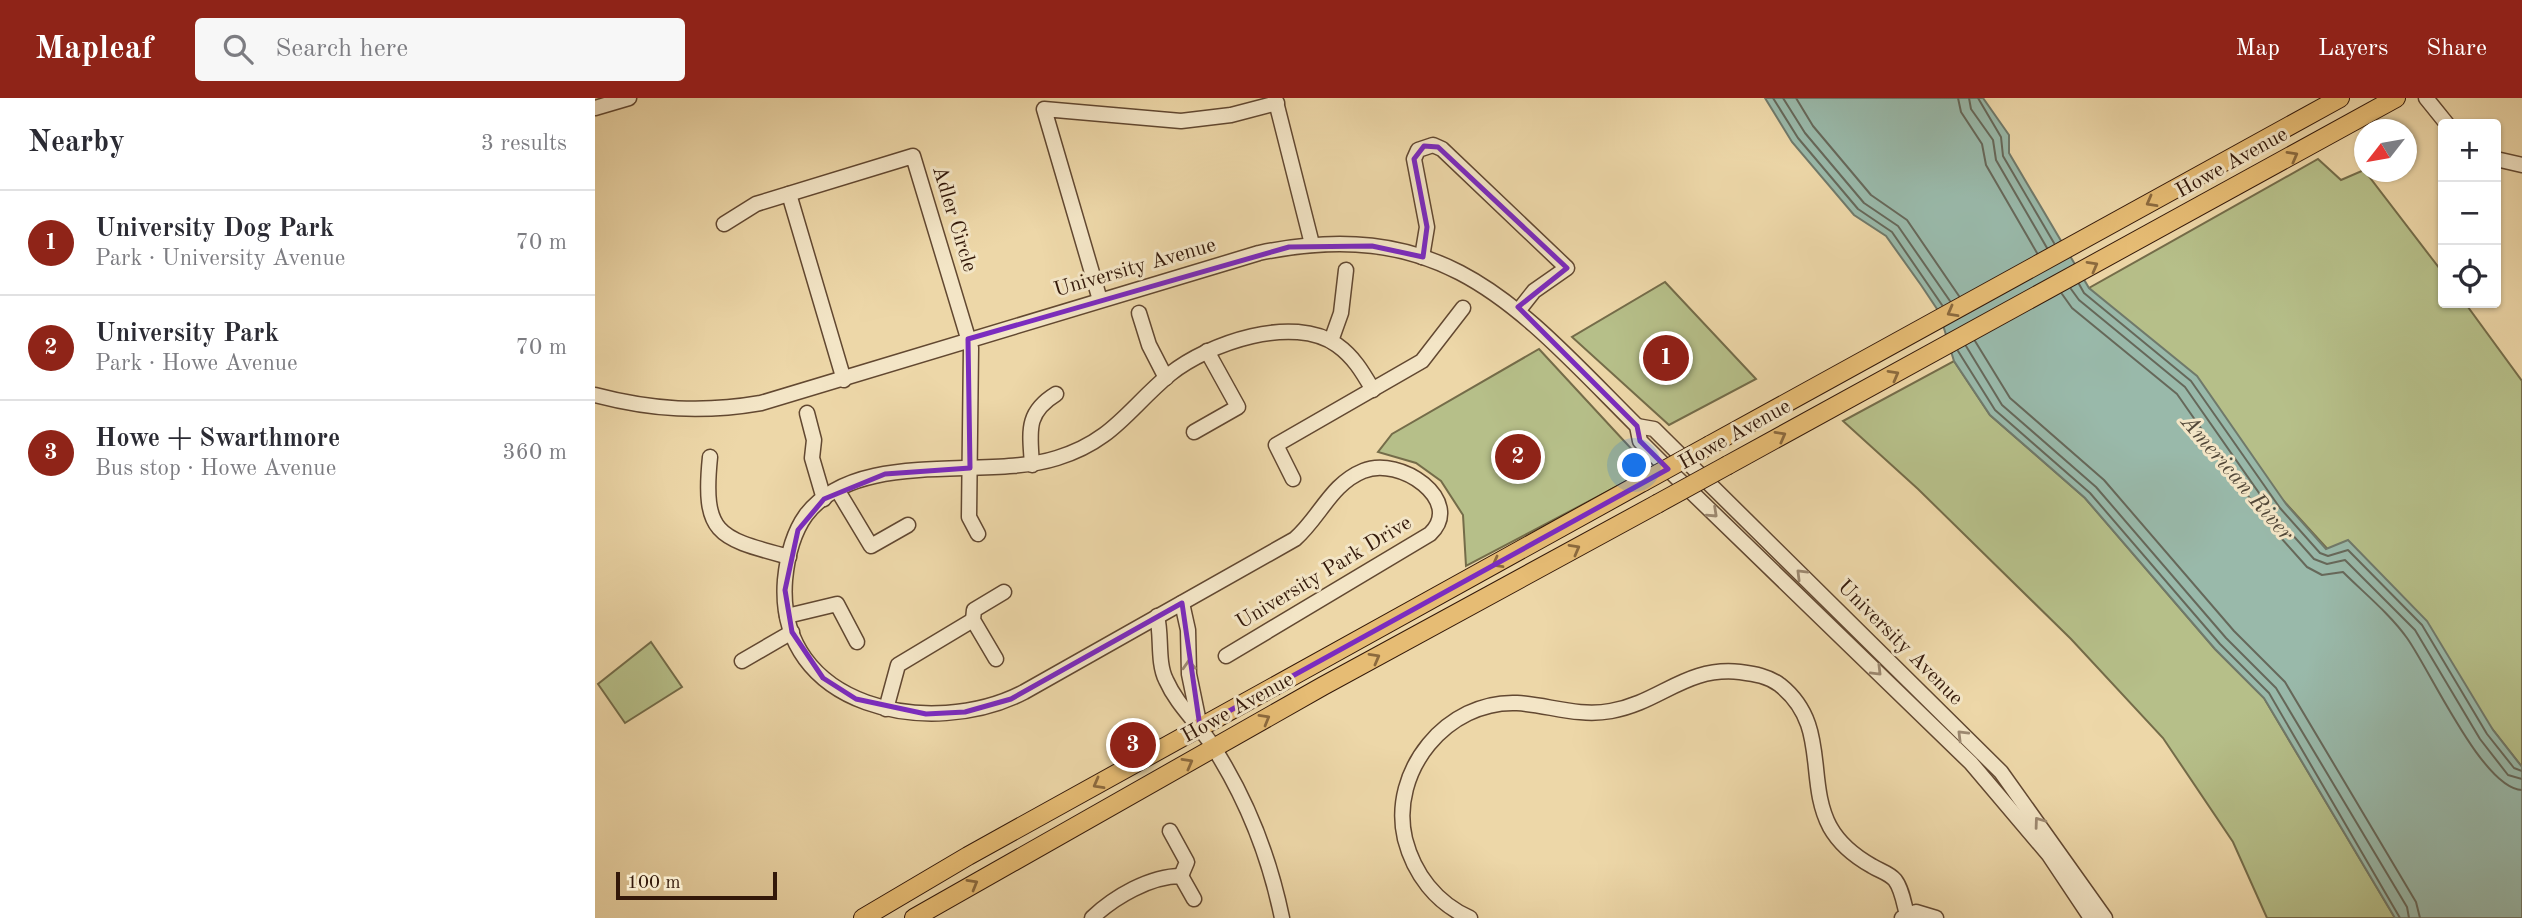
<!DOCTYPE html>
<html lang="en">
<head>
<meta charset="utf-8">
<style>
	body { margin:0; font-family:"Old Standard TT",serif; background:#f7f7f7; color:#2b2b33 }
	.controls { position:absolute; right:21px; top:21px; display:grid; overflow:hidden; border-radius:7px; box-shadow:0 2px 5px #0004 }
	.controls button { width:63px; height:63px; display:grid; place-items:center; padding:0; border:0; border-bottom:2px solid #e1e1e2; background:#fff; color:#2b2b33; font:35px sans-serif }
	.compass { position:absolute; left:1759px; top:21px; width:63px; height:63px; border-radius:50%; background:#fff; box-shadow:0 2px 5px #0004; rotate:239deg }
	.scale { position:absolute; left:21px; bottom:18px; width:161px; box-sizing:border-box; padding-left:7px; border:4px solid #331809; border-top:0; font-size:19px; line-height:24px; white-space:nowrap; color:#331809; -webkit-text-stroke:5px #f3e5c6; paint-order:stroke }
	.you { position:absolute; left:1040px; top:368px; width:24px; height:24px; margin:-18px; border:5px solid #fff; border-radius:50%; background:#1a73e8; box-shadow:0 0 0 10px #1a73e833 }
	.badge { display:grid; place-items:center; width:46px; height:46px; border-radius:50%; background:#8f2418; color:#fff; font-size:23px; font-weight:700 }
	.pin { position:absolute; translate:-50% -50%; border:4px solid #fff; box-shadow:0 2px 7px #0006 }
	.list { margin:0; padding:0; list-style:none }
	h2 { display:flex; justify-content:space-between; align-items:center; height:91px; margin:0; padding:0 28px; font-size:30px }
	h2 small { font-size:23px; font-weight:400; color:#7c7c81 }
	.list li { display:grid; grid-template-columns:46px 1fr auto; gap:21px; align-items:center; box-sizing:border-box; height:105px; padding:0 28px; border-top:2px solid #e1e1e2 }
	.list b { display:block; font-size:26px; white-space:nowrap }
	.list p { margin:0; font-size:23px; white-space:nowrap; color:#7c7c81 }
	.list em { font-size:23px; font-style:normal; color:#7c7c81 }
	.icon { flex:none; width:38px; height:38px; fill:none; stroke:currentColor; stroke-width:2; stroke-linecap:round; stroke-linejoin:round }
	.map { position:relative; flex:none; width:1927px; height:820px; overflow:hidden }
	header { display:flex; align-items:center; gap:42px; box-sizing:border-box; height:98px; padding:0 35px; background:#8f2418; color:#fff }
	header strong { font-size:33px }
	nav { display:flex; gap:38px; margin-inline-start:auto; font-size:24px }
	.search { width:490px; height:63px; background:#f7f7f7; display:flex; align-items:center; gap:18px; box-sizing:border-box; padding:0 24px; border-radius:7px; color:#7c7c81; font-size:26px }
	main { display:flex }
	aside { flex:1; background:#fff }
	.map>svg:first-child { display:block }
	.green { fill:#b6bf89; stroke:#746c49; stroke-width:2 }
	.water { fill:#99b9aa; stroke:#70796a; stroke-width:2 }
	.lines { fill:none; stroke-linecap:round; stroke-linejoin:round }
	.shore { stroke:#66685a; stroke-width:2 }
	.minor-casing { stroke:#624831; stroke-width:17 }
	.major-casing { stroke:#331809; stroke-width:20 }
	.minor { stroke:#f3e5c6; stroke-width:14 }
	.major { stroke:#e6bc74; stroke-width:18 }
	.major-bridge-casing { stroke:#331809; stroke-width:20; stroke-linecap:butt }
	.major-bridge { stroke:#e6bc74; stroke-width:18 }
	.oneway { stroke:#8c6a3e }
	.oneway2 { stroke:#9d8971 }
	.marked { fill:none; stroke:#7b2cbf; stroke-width:5; stroke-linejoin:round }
	.labels { text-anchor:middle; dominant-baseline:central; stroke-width:6; stroke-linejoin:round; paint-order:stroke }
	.street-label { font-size:21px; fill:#331809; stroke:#f3e5c6 }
	.water-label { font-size:23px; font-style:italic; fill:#524839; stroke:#f3e5c6 }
</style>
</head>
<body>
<header>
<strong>Mapleaf</strong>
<div class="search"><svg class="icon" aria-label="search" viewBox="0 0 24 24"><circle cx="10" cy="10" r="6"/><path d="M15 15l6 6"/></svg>Search here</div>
<nav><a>Map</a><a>Layers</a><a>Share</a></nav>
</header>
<main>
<aside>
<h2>Nearby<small>3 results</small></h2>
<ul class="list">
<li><span class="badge">1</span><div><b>University Dog Park</b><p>Park · University Avenue</p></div><em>70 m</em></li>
<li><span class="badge">2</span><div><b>University Park</b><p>Park · Howe Avenue</p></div><em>70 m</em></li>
<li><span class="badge">3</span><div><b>Howe + Swarthmore</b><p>Bus stop · Howe Avenue</p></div><em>360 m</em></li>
</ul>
</aside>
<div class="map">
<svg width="1927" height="820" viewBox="0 0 1927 820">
	<rect width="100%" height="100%" fill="#edd7a8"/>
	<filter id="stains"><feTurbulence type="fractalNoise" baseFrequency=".00286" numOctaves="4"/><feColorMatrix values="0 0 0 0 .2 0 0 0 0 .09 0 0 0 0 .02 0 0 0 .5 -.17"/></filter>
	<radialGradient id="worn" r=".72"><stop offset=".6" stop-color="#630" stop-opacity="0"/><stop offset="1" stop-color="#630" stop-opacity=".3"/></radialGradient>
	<!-- green -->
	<g class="green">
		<polygon points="1723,61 1746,82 1769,72 1848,175 1848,205 1870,205 1927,283 1927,669 1898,632 1494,190"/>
		<polygon points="1070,184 1161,281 1074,327 977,239"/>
		<polygon points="944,251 1055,371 871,468 868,417 846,383 821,365 783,354 797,336"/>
		<polygon points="1359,263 1395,317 1490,400 1620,551 1669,600 1800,820 1672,820 1638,744 1568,640 1476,541 1323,391 1248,323"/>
		<polygon points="56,544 87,589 30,625 3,586"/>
	</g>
	<!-- water -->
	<polygon class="water" points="1170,0 1388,0 1414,37 1414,55 1494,190 1602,278 1691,406 1731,451 1753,442 1832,523 1898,632 1927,669 1927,820 1800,820 1669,600 1620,551 1490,400 1395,317 1359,263 1344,214 1326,187 1291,138 1259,117 1197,44"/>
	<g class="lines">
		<!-- shore -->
		<g class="shore">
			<polyline points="1178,0 1203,40 1263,111 1297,134 1347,207"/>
			<polyline points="1188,0 1210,35 1269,105 1303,128 1355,203"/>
			<polyline points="1201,0 1218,28 1276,97 1312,122 1364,198"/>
			<polyline points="1363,0 1366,14 1387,46 1391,67 1442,155"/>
			<polyline points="1374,0 1376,11 1398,42 1401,62 1452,150"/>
			<polyline points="1383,0 1406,39 1408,58 1459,145"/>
			<polyline points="1484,186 1489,195 1596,283 1685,410 1725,455 1733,458 1753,452 1827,527 1892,636 1919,670 1927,673"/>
			<polyline points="1476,191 1484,202 1590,289 1678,415 1719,461 1732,466 1750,462 1820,532 1885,641 1913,677 1927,681"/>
			<path d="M1467 196 1477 210 1582 296 1670 422 1712 469 1727 477 1748 474C1769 495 1795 516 1812 540 1835 572 1888 691 1927 692"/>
			<polyline points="1380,243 1415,300 1509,382 1639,533 1690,584 1821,804 1825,820"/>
			<polyline points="1371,248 1407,307 1501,389 1631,540 1681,590 1812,809 1814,820"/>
			<polyline points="1363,253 1400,312 1495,395 1625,546 1674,595 1805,820"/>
		</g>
		<defs>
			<g id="minor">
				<polyline points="680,0 717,146"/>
				<polyline points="1831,0 1852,26"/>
				<polyline points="0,10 34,0"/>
				<polyline points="1901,61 1927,67"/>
				<polyline points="194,96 249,282"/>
				<polyline points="129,126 161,106 318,58 376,250 374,419 383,436"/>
				<polyline points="827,159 832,129 819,61 823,52 838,47 847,51 972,170 939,193 924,212"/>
				<polyline points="505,202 449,11 586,23 636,17 682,5"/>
				<polyline points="544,215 554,247 571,280"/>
				<polyline points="736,243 746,215 751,172"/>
				<path d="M0 297C57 312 108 315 166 305L664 155C851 116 923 209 1042 328L1045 343 1083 381 1376 665 1454 757 1496 820"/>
				<polyline points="212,315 219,342 217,360 229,401"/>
				<polyline points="1042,328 1059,331 1066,338 1406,674 1510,820"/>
				<polyline points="599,334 643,309 612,253"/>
				<path d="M115 359C107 438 124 440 194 459"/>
				<path d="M437 367C435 334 430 315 461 296"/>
				<polyline points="698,381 681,347 827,263 868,210"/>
				<polyline points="243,393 276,448 313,427"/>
				<polyline points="587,505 593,532 594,576 605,629"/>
				<polyline points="192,518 242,506 262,544"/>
				<path d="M562 518C567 538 562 564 571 582 582 607 602 624 617 647 652 701 674 757 687 820"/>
				<path d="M631 558 835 436C870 403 805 357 768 373 736 386 725 419 700 441L429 594C337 642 180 611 190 482 192 461 198 435 211 417 263 349 390 383 462 360 518 343 534 310 575 276 614 245 698 216 742 247 759 259 768 275 778 292"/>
				<polyline points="401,561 378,522 379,512 409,494"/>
				<polyline points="147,563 197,534"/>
				<polyline points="291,611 303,567 378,522"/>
				<polyline points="575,733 592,764 586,778"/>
				<path d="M497 820C519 799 555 778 586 778L599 801"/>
				<path d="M875 820C841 805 819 776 810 741 794 673 852 602 922 605 954 607 983 619 1016 613 1066 604 1091 568 1145 574 1160 576 1173 578 1185 587 1235 627 1210 682 1235 729 1244 745 1261 759 1277 768 1285 773 1294 775 1300 782 1307 791 1309 806 1312 817"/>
				<polyline points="1307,820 1321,814 1341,820"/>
			</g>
			<g id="major">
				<polyline points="1115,347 1745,0"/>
				<polyline points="1133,367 1801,0"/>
				<polyline points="268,820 373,758 1048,384"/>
				<polyline points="319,820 728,588 1062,406"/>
			</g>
		</defs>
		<!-- minor casing -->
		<use href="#minor" class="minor-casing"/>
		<!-- major casing -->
		<use href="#major" class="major-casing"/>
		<!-- minor -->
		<use href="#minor" class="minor"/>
		<!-- major -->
		<use href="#major" class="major"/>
		<defs>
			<g id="major-bridge">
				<polyline points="1048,384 1115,347"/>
				<polyline points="1062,406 1133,367"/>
			</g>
		</defs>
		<!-- major-bridge casing -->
		<use href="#major-bridge" class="major-bridge-casing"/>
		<!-- major-bridge -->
		<use href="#major-bridge" class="major-bridge"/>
	</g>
	<!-- one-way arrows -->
	<defs><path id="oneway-chevron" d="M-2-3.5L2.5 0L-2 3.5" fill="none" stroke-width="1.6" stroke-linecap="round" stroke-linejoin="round" transform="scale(1.75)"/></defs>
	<g class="oneway">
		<use href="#oneway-chevron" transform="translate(1698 58) rotate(-29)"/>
		<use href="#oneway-chevron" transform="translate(1556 104) rotate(151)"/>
		<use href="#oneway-chevron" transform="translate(1498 168) rotate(-29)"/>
		<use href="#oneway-chevron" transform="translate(1357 214) rotate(151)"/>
		<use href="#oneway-chevron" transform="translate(1299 277) rotate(-29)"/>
		<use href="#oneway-chevron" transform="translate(1186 338) rotate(-29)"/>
		<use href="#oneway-chevron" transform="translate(980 451) rotate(-29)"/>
		<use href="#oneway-chevron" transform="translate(902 465) rotate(151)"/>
		<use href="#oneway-chevron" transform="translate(780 560) rotate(-29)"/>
		<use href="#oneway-chevron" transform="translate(670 621) rotate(-30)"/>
		<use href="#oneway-chevron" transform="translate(593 665) rotate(-29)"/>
		<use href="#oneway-chevron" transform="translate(503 686) rotate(151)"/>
		<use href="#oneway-chevron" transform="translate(378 786) rotate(-30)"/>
	</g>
	<g class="oneway2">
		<use href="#oneway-chevron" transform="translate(1118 415) rotate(43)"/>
		<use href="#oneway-chevron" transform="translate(1206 476) rotate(-135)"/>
		<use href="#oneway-chevron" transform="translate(594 567) rotate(-93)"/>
		<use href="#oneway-chevron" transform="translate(1282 573) rotate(45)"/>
		<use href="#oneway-chevron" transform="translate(1367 637) rotate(-135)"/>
		<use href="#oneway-chevron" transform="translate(1444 724) rotate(-126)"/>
	</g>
	<!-- marked area -->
	<path class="marked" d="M829 48 843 49 972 170 923 209 1042 328 1045 343 1073 371 605 629 587 505 416 601 370 614 331 616 261 601 228 580 197 534 190 492 203 432 229 401 290 376 375 370 373 241 694 149 777 148 828 159 832 129 819 61Z"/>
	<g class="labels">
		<!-- street labels -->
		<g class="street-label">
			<text transform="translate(1637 65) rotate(-29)">Howe Avenue</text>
			<text transform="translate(359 121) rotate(73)">Adler Circle</text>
			<text transform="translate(540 170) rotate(-16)">University Avenue</text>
			<text transform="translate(1140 337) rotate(-29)">Howe Avenue</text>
			<text transform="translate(729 475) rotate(-31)">University Park Drive</text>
			<text transform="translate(1305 545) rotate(45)">University Avenue</text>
			<text transform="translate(643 610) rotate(-29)">Howe Avenue</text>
		</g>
		<!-- water labels -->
		<g class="water-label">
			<text transform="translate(1642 380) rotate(49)">American River</text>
		</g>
	</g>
	<rect width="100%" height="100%" filter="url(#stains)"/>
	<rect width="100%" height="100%" fill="url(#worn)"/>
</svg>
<div class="controls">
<button>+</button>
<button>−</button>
<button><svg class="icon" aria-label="locate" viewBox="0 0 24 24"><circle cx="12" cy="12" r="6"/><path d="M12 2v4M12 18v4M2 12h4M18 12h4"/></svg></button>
</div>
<svg class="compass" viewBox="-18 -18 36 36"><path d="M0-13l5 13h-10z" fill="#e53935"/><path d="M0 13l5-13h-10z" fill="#7c7c81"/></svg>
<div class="scale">100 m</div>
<div class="you"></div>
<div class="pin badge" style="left:1071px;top:260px">1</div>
<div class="pin badge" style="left:923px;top:359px">2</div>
<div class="pin badge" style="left:538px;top:647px">3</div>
</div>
</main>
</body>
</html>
